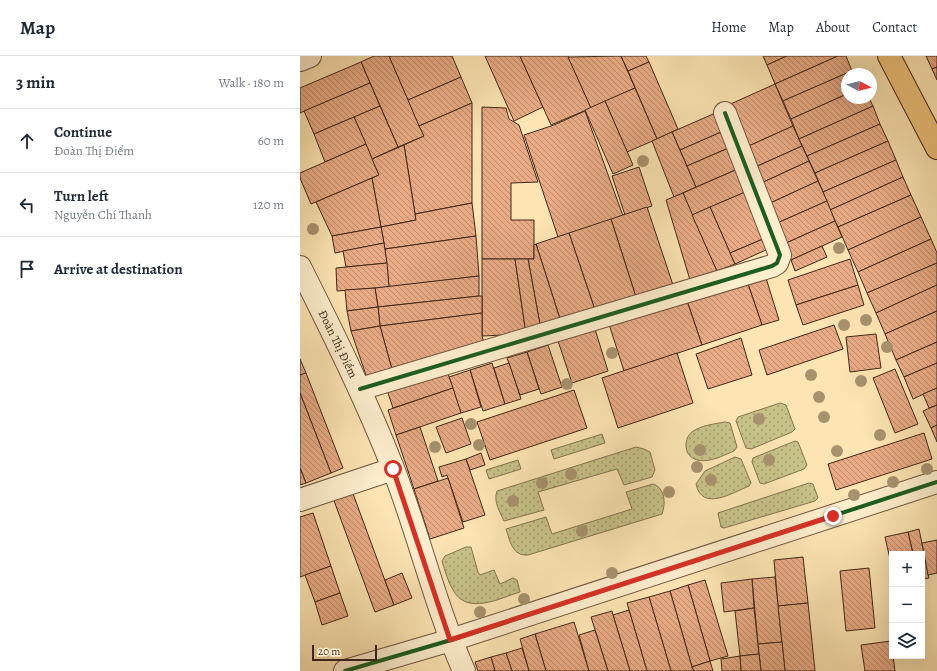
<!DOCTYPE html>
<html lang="en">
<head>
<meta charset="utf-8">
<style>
	body { margin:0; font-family:Alegreya,serif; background:#f2f2f3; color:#1f2937 }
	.controls { position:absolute; right:12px; bottom:12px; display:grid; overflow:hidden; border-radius:0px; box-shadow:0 4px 16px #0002 }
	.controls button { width:36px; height:36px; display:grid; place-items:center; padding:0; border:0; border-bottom:1px solid #e0e1e3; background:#fff; color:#1f2937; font:20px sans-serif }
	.compass { position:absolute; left:541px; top:12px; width:36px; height:36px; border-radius:50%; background:#fff; box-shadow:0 4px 16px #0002; rotate:97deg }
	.scale { position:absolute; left:12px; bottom:10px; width:65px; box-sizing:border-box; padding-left:4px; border:2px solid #412719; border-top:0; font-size:11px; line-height:14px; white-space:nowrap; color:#412719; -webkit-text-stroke:3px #fdeece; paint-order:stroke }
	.stop { position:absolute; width:12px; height:12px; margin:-9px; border:3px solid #d93025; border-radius:50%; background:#fff }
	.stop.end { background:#d93025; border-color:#fff; box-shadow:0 1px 4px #0008 }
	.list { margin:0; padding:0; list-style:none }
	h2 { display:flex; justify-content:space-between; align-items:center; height:52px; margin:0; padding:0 16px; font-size:17px }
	h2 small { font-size:13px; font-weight:400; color:#747a83 }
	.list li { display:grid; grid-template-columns:26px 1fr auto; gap:12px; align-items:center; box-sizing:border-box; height:64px; padding:0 16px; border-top:1px solid #e0e1e3 }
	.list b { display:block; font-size:15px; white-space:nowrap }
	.list p { margin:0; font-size:13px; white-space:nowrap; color:#747a83 }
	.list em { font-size:13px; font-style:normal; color:#747a83 }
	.icon { flex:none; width:22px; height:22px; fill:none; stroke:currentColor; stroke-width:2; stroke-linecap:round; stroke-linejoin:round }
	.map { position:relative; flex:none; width:637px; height:615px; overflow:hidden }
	header { display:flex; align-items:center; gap:24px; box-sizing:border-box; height:56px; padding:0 20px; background:#fff; border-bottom:1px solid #e0e1e3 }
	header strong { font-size:19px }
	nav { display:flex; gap:22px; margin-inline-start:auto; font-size:14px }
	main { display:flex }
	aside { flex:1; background:#fff }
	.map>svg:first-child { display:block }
	.green { fill:url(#green-dots); stroke:#847450 }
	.building { fill:url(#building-back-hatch); stroke:#412719 }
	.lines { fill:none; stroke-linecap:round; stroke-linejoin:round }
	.minor-casing { stroke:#705640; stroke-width:24 }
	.major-casing { stroke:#412719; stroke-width:24 }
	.minor { stroke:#fdeece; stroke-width:22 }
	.major { stroke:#eec27a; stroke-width:22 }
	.cycleway-casing { stroke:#fdeece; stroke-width:6 }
	.cycleway { stroke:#1b5e20; stroke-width:4 }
	.tree { fill:#a7926e }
	.route { stroke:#d93025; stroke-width:5 }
	.labels { text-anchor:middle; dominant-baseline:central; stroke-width:3.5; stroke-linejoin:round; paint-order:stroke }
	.street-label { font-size:12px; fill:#412719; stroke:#fdeece }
</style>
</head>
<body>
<header>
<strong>Map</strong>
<nav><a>Home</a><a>Map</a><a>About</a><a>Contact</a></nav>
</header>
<main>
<aside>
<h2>3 min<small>Walk · 180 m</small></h2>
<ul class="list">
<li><svg class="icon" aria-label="ahead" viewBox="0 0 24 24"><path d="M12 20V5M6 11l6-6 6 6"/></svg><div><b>Continue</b><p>Đoàn Thị Điểm</p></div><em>60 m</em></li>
<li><svg class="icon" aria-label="left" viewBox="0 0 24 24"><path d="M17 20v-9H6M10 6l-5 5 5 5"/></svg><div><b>Turn left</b><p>Nguyễn Chí Thanh</p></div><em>120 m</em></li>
<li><svg class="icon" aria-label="arrive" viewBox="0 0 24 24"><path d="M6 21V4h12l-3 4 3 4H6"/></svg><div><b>Arrive at destination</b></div></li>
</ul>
</aside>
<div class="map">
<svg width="637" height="615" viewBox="0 0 637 615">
	<defs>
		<pattern id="green-dots" width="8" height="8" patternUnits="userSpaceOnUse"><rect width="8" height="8" fill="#c6c288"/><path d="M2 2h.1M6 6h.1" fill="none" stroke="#a29e6e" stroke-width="1.8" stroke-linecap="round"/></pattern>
		<pattern id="building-back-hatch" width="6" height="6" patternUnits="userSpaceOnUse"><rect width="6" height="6" fill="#e8ab85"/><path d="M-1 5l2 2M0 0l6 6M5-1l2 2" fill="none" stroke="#be8b6c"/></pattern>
	</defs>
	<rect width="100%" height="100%" fill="#fce5b3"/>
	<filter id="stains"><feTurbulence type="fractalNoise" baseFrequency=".005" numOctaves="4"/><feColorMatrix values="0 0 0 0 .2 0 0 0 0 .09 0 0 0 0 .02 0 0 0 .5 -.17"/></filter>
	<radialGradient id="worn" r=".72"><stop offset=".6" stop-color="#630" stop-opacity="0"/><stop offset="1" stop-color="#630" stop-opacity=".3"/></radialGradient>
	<!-- green -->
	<g class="green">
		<polygon points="480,347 486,349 495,373 492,376 451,393 446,392 436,365 438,361"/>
		<path d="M425 366 430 367 437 391 434 395C422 400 402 411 390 400 387 397 386 393 386 389 386 384 388 379 392 376 401 369 415 368 425 366Z"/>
		<polygon points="302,378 305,387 254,403 251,394"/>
		<polygon points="495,385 498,386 507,409 504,413 464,428 460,427 452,406 453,402"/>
		<path d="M336 391 344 393 350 396 355 414 352 421 324 429 317 413 238 436 244 454 204 465C200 456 193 445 197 435Z"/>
		<path d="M435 401 441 403 451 427 449 430C432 437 402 456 396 428L405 415Z"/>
		<polygon points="218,404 221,413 189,423 186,414"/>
		<polygon points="509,427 513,428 518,442 515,445 424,472 421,471 418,457"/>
		<path d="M353 428C365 432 366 447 362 458L228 499C212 500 210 485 206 473L246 461 252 478 332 453 326 436Z"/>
		<path d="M166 491H171L178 516 180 519 194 514 200 528 213 522 217 524 220 536C200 542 167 560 153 534 148 526 145 515 142 505L145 500Z"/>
	</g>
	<!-- building -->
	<g class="building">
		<polygon points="74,0 89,0 124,80 98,91 61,6"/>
		<polygon points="89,0 152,0 161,21 108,44"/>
		<polygon points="185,0 220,0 243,51 214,65"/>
		<polygon points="220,0 268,0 291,52 251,69"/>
		<polygon points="321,0 335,32 291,52 268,1"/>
		<polygon points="321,0 346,0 349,6 328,15"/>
		<polygon points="463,0 487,0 467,9"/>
		<polygon points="487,0 538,0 475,28 467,9"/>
		<polygon points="538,0 546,0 552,15 483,45 475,28"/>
		<polygon points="626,0 637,0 637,11 632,13"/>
		<polygon points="61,6 70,27 0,57 0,32"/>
		<polygon points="349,6 378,73 357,83 328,15"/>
		<polygon points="637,11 637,24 632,13"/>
		<polygon points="556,13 559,18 547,18 547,38 491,63 483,45"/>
		<polygon points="161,21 172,47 119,70 108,44"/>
		<polygon points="70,27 80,50 14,78 4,55"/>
		<polygon points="475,28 493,70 442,93 424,51"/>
		<polygon points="335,32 357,83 327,96 305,45"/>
		<polygon points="547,38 547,42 569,42 573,50 499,83 491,63"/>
		<polygon points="305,45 333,109 313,118 285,54"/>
		<polygon points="172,47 172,147 115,158 104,89 124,80 119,70"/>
		<polygon points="80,50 98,91 72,103 54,61"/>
		<polygon points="573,50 580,68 507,100 499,83"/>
		<polygon points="182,51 206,52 209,63 219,69 238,126 211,127 211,164 234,164 234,203 182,203"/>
		<polygon points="285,55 323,160 258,181 224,79 254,69"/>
		<polygon points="420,55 428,73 380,94 372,76"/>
		<polygon points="54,61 66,88 25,106 14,78"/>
		<polygon points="580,68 588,85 515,117 507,100"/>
		<polygon points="493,70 502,90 451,113 442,93"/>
		<polygon points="428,73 435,89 387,110 380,94"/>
		<polygon points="372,76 396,131 374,141 352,85"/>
		<polygon points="588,85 596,104 523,136 515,117"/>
		<polygon points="66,88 79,119 11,148 0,122 0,117"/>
		<polygon points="104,89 116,164 81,171 72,122 79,119 72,103"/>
		<polygon points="502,90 509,105 457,129 451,113"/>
		<polygon points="431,91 440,112 396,131 387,110"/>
		<polygon points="596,104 603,121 530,154 523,136"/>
		<polygon points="509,105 518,125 466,149 457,129"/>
		<polygon points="339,111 352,150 325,159 312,120"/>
		<polygon points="440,112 450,134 392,159 383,137"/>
		<polygon points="603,121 611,139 538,171 530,154"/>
		<polygon points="72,122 81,171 32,180 16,146"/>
		<polygon points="518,125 527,145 475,168 466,149"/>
		<polygon points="450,134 470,180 430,197 410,151"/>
		<polygon points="383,137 417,215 390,224 366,144"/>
		<polygon points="611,139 621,161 548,194 538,171"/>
		<polygon points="527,145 535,165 484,188 475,168"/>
		<polygon points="172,147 176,180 85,193 81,171 116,164 115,158"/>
		<polygon points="347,151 373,229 336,241 311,163"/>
		<polygon points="410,151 435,208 417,215 392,159"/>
		<polygon points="621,161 631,183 558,216 548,194"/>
		<polygon points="311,163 336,241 295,254 269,177"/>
		<polygon points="535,165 542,181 491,204 484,188"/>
		<polygon points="81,171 84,187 35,197 32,180"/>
		<polygon points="269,177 295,254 261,266 236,188"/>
		<polygon points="176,180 179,220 89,231 85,193"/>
		<polygon points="463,183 468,193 435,208 430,197"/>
		<polygon points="631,183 637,197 637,207 567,237 558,216"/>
		<polygon points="84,187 87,207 46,211 43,195"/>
		<polygon points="236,188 261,266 241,274 228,203 234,203 234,189"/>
		<polygon points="522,190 527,201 495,215 491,204"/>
		<polygon points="182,203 215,203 226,278 182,280"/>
		<polygon points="215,203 228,203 241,274 226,278"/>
		<polygon points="550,203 558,229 496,249 488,224"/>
		<polygon points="87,207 89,231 37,235 36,212"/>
		<polygon points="637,207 637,229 576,257 567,237"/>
		<polygon points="179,220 179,240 78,251 75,232"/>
		<polygon points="466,222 479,264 462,269 448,228"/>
		<polygon points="448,228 462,269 402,289 385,239"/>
		<polygon points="558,229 564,249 503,269 496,249"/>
		<polygon points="637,229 637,255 585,278 576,257"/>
		<polygon points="75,232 78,251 47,255 45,234"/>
		<polygon points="385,239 402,289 324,315 308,265"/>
		<polygon points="179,240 182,240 182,257 80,270 78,251"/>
		<polygon points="78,251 80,270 51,275 47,255"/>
		<polygon points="637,255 637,286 596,304 585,278"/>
		<polygon points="182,257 182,280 184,287 93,317 80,270"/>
		<polygon points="534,269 543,293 467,319 459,294"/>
		<polygon points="80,270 93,317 68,325 51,275"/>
		<polygon points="294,270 308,315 272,327 257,282"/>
		<polygon points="576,278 581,312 550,316 546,281"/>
		<polygon points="441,282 452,319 408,333 396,298"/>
		<polygon points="637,286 637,307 604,321 596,304"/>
		<polygon points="248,289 262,331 241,338 227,296"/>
		<polygon points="227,296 239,333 220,339 207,302"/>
		<polygon points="377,297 393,347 318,372 302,322"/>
		<polygon points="0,303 6,317 0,319"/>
		<polygon points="192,307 205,348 183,355 170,314"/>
		<polygon points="209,307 221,343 205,348 194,312"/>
		<polygon points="637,307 637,332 613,343 604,321"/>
		<polygon points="595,313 618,368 595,377 573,322"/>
		<polygon points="170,314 181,351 161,357 149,321"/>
		<polygon points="147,315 153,332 93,352 87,334"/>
		<polygon points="6,317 43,412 31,417 0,337 0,319"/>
		<polygon points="153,332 161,357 96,379 88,354"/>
		<polygon points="637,332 637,349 629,352 623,338"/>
		<polygon points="274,334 287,372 190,404 177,366"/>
		<polygon points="0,337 31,417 6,427 0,412"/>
		<polygon points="637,349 637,369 631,372 623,355"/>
		<polygon points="162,362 171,388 146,397 136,371"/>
		<polygon points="637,369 637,386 631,372"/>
		<polygon points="120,371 138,425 114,433 96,379"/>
		<polygon points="624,377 632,403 536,434 528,408"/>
		<polygon points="181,397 185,409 170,414 166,403"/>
		<polygon points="166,403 185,459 163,466 147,419 142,421 139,411"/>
		<polygon points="0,412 6,427 0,429"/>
		<polygon points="148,422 164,472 130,483 114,433"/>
		<polygon points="52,435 94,549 75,556 33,442"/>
		<polygon points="13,457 31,510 0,521 0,461"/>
		<polygon points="619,473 629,522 622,523 622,498 613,498 608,476"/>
		<polygon points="608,476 613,498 592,498 592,512 585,481"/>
		<polygon points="637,484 637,517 628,519 622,487"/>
		<polygon points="503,501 508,547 478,550 474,504"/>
		<polygon points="31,510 40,537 15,546 5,519"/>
		<polygon points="569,512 575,572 546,575 540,515"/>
		<polygon points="102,517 112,542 94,549 85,524"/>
		<polygon points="475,521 482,586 458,588 452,523"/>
		<polygon points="452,523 454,552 424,556 421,527"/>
		<polygon points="405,524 428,600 410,605 388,529"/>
		<polygon points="388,529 410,605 392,611 370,535"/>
		<polygon points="370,535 392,611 394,615 371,615 349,541"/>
		<polygon points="40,537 48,560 22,569 15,546"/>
		<polygon points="349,541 371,615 347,615 329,554 327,547"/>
		<polygon points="508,547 515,615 485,615 478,550"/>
		<polygon points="454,552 459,598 440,600 435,555"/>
		<polygon points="329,554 347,615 330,615 313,559"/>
		<polygon points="312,555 313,559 330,615 308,615 291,561"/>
		<polygon points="274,566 289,615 246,615 235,578"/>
		<polygon points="295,574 308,615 289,615 279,579"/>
		<polygon points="235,578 246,615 229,615 220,583"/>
		<polygon points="591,585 595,615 565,615 561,589"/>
		<polygon points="482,586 485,615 461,615 458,588"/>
		<polygon points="222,592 229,615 212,615 206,597"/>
		<polygon points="206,597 212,615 195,615 191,601"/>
		<polygon points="459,598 461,615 441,615 440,600"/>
		<polygon points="440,600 441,615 422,615 421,603"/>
		<polygon points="191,601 195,615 178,615 175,606"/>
		<polygon points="410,605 413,615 394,615 392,611"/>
	</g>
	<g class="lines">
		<defs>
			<g id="minor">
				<polyline points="0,4 10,0"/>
				<path d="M0 211C33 277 66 343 93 412 119 479 135 549 164 615"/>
				<polyline points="60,333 472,210 477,207 480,199 425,57"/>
				<polyline points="0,444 93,413"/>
				<polyline points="45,615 151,584 637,426"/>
			</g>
			<polyline id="major" points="589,0 637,92"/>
		</defs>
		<!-- minor casing -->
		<use href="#minor" class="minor-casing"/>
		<!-- major casing -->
		<use href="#major" class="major-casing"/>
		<!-- minor -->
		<use href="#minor" class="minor"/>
		<!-- major -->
		<use href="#major" class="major"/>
		<defs>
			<g id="cycleway">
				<polyline points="60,333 472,210 477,207 480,199 425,57"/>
				<polyline points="45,615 151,584 637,426"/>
			</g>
		</defs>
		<!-- cycleway casing -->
		<use href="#cycleway" class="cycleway-casing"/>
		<!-- cycleway -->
		<use href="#cycleway" class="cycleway"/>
	</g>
	<!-- trees -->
	<g class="tree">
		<circle cx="343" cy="105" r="6"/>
		<circle cx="13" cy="173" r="6"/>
		<circle cx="539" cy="192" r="6"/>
		<circle cx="566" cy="264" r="6"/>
		<circle cx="544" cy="269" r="6"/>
		<circle cx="587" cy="291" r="6"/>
		<circle cx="312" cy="297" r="6"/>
		<circle cx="511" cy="319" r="6"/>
		<circle cx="561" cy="325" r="6"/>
		<circle cx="267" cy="328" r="6"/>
		<circle cx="519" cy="341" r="6"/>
		<circle cx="524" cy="361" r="6"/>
		<circle cx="459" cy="363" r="6"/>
		<circle cx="171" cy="368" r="6"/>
		<circle cx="580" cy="379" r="6"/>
		<circle cx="179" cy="389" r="6"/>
		<circle cx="135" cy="391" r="6"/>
		<circle cx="400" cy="394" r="6"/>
		<circle cx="537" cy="395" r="6"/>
		<circle cx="469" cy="404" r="6"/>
		<circle cx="397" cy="411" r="6"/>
		<circle cx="627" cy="413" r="6"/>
		<circle cx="271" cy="418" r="6"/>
		<circle cx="411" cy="424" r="6"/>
		<circle cx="593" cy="426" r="6"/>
		<circle cx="242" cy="427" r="6"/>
		<circle cx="369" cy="436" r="6"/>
		<circle cx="554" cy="439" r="6"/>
		<circle cx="213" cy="445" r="6"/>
		<circle cx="282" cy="475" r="6"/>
		<circle cx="312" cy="517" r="6"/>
		<circle cx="224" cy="543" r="6"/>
		<circle cx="180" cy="556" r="6"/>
	</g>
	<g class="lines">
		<!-- route -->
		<polyline class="route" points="93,413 150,584 533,460"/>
	</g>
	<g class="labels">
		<!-- street labels -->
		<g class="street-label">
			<text transform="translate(38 288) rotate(64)">Đoàn Thị Điểm</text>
		</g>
	</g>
	<rect width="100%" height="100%" filter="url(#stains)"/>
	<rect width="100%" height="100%" fill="url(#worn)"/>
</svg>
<div class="controls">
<button>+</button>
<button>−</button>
<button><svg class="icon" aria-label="layers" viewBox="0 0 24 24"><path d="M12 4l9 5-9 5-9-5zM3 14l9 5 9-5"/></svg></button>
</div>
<svg class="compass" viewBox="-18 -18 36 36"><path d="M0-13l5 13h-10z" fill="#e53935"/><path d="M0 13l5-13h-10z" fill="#747a83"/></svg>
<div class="scale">20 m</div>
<div class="stop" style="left:93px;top:413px"></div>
<div class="stop end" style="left:533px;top:460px"></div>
</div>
</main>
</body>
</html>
